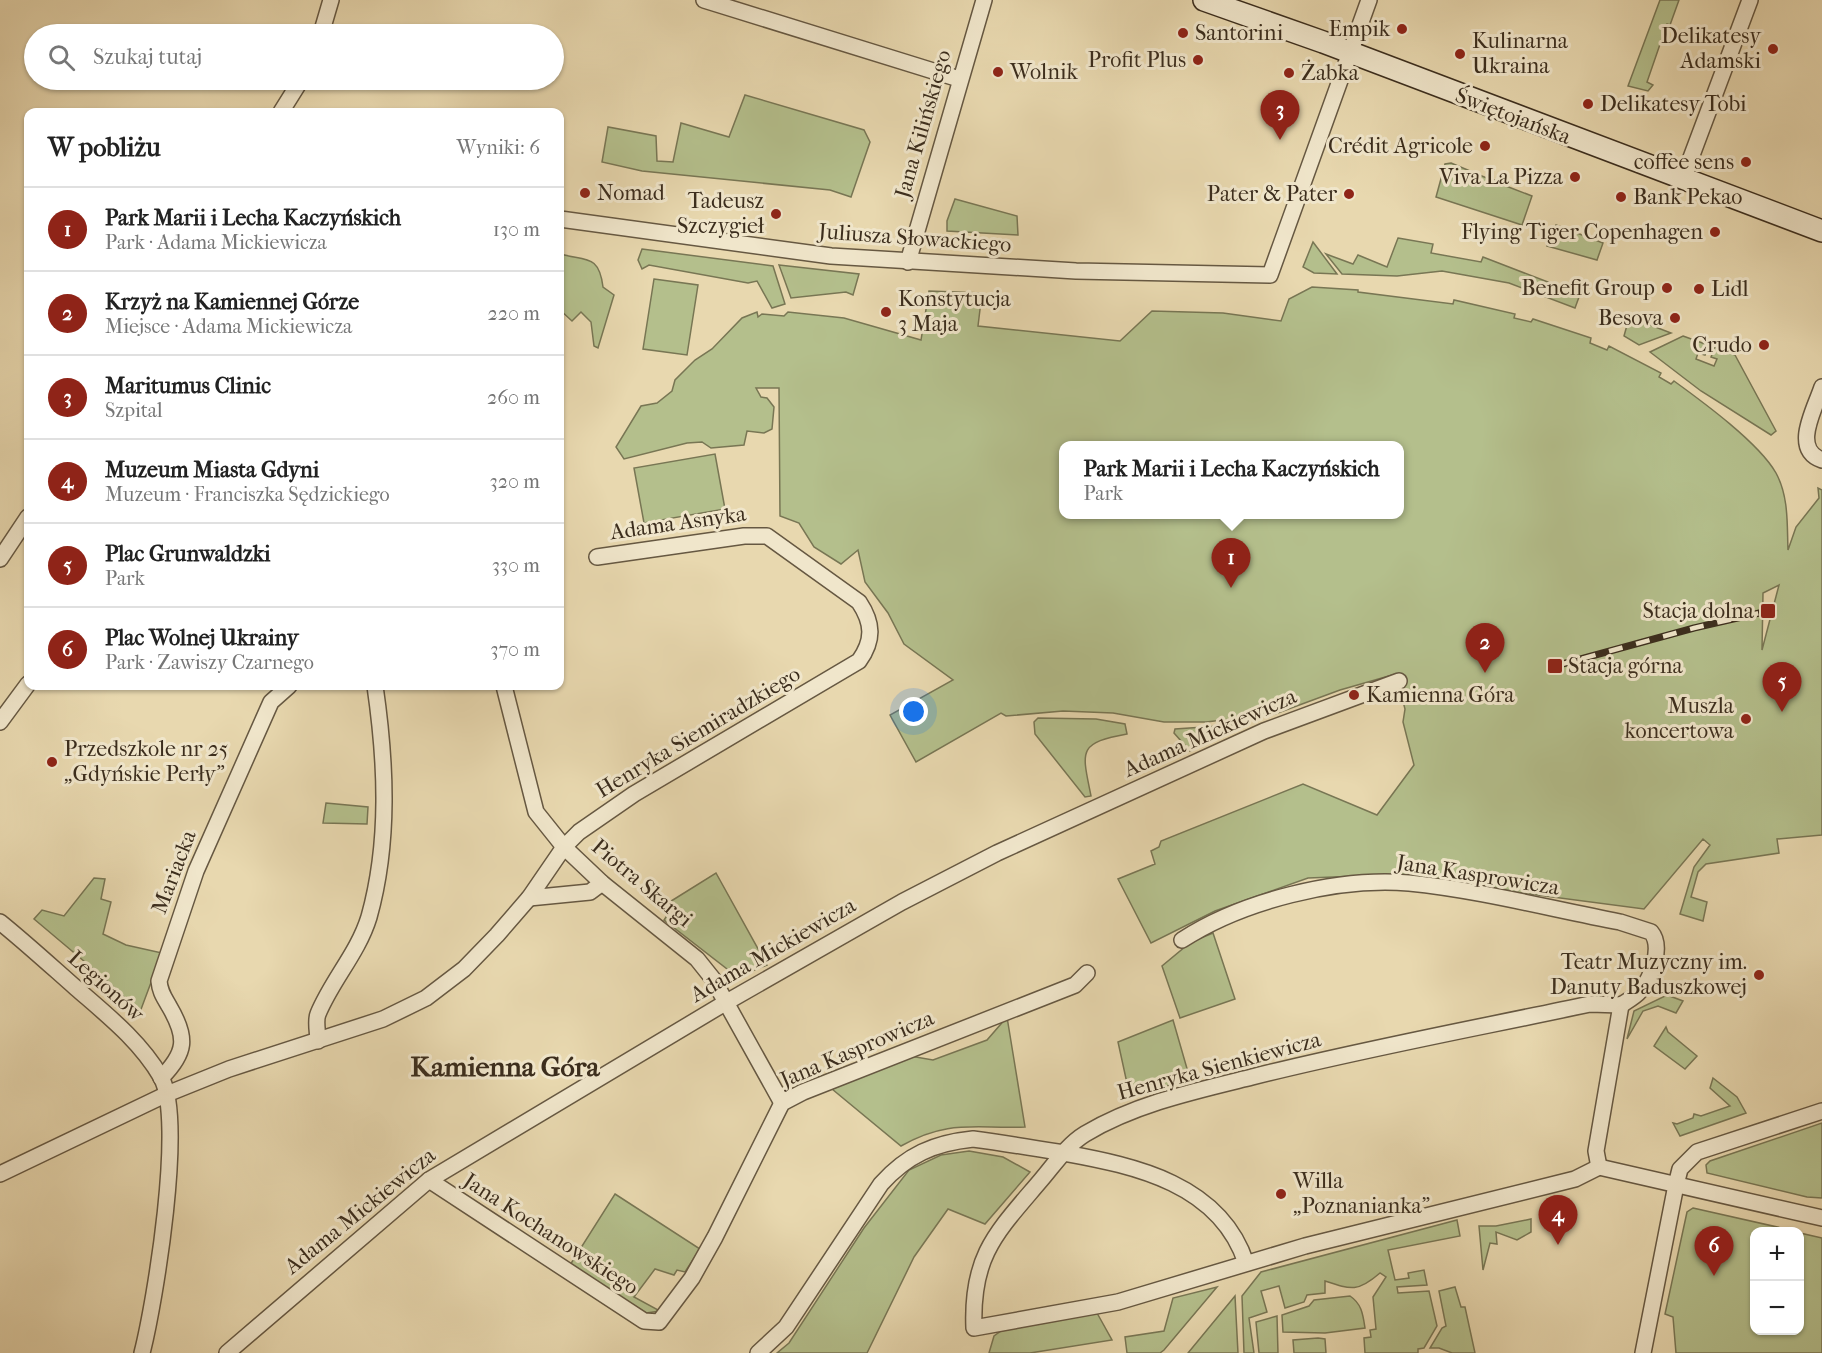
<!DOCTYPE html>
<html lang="pl">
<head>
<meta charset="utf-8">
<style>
	body { margin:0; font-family:"IM FELL French Canon",serif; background:#f2f2f2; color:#222 }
	.controls { position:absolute; right:18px; bottom:18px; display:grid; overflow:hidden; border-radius:12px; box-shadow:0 2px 4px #0004 }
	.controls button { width:54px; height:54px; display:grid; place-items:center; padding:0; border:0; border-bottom:2px solid #e0e0e0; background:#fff; color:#222; font:30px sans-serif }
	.you { position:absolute; left:914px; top:712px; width:21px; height:21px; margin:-15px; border:4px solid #fff; border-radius:50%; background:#1a73e8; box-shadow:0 0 0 9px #1a73e833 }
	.badge { display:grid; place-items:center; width:39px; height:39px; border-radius:50%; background:#8f2418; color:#fff; font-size:20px; font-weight:700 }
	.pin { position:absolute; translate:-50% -50px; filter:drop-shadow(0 2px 3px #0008) }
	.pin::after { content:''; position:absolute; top:32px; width:21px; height:18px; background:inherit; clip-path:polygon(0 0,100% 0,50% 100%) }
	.popup { position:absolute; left:1059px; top:441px; width:345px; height:78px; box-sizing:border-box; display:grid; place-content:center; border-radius:12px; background:#fff; filter:drop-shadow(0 2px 4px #0005); font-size:20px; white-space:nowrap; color:#767676 }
	.popup b { font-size:22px; color:#222 }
	.popup::after { content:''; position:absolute; left:50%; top:100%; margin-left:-12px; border:12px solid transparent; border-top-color:#fff }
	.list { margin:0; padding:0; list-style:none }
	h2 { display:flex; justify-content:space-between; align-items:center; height:78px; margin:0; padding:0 24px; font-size:26px }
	h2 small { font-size:20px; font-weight:400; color:#767676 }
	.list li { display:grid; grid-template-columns:39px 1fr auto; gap:18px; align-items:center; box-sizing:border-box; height:84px; padding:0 24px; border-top:2px solid #e0e0e0 }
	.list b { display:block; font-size:22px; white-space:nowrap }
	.list p { margin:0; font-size:20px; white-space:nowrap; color:#767676 }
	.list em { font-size:20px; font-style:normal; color:#767676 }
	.icon { flex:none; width:33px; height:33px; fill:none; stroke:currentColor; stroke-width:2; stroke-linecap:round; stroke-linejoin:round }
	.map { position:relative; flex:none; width:1822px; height:1353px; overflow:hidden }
	.search { position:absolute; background:#fff; box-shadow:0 2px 4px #0004; left:24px; top:24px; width:540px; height:66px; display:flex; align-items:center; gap:15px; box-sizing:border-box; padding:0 21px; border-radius:33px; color:#767676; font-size:22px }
	.panel { position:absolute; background:#fff; box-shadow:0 2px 4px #0004; left:24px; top:108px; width:540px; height:582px; border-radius:12px }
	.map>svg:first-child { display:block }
	.green { fill:#b4bf8c; stroke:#787654; stroke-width:1.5; fill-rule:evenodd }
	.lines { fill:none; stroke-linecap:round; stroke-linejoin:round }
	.street-casing { stroke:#665842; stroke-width:18 }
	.secondary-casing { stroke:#3b2d1d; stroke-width:24 }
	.street { stroke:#f0e6cb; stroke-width:15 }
	.secondary { stroke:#f0e6cb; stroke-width:21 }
	.rail-casing { stroke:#3b2d1d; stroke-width:7 }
	.rail { stroke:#f0e6cb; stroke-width:4.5; stroke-dasharray:14; stroke-linecap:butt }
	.poi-dot { fill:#8f2418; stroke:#f0e6cb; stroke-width:2 }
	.labels { text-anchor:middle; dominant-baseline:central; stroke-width:6; stroke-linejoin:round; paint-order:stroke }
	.poi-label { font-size:22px; fill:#3b2d1d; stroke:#f0e6cb; text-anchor:end }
	.street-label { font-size:22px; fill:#3b2d1d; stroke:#f0e6cb }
	.district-label { font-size:28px; font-weight:bold; fill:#3b2d1d; stroke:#f0e6cb }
</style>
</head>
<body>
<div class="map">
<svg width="1822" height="1353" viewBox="0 0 1822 1353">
	<rect width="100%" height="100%" fill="#e8d8af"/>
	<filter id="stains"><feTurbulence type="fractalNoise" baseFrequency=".00333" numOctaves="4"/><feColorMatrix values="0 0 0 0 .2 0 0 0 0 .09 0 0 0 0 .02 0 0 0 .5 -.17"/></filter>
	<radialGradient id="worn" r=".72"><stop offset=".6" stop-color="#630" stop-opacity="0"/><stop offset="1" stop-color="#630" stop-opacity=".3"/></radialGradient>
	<!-- green -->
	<g class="green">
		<polygon points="1660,0 1679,0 1670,25 1667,24 1647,82 1653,85 1648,91 1628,86"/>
		<polygon points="745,95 864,130 870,142 851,197 830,190 642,171 602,162 608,127 656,136 657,161 673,162 681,123 729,137"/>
		<polygon points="1451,163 1489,179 1507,183 1506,186 1532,196 1522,225 1436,197 1445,164"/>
		<polygon points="955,199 1017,216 1018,235 947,231 947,221"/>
		<polygon points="1556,225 1603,243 1597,260 1547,246"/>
		<polygon points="1398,238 1433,244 1431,253 1481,262 1483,257 1566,289 1579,297 1575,308 1509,283 1442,271 1397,276 1342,274 1326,254 1353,264 1358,255 1387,267"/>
		<polygon points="1313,242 1337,274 1314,273 1303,267"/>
		<polygon points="642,249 773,266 785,304 772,308 757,281 748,283 649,265 642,269 638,260"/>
		<path d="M560 254C586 261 599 254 603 287L614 295 598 348 594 346 591 322 581 312 572 321 560 310Z"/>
		<polygon points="779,265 859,274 853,295 846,292 791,298"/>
		<polygon points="654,279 698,285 687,355 643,349"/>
		<path d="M1312 287 1358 290V292L1453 304 1454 300 1515 314 1514 318 1531 322 1533 319 1591 338 1590 343 1607 350 1609 346 1661 373 1659 377 1671 384 1674 381C1703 402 1759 443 1776 473 1789 497 1787 525 1788 550L1796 527 1819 498 1818 488 1822 490V835L1777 839 1779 853 1706 864 1698 872 1691 897 1707 902 1703 921 1680 914 1694 867 1710 845 1703 839 1644 909 1384 875 1308 878 1215 911 1151 943 1118 879 1155 864 1151 851 1159 847 1161 841 1303 784 1377 815 1414 765 1403 722 1405 709 1396 674 1340 690 1275 714 1206 722H1164L1113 713 1063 711 1006 716 1001 713 916 762 890 715 953 680 904 644 888 613 865 582 858 550 841 564 814 547 799 523 780 516 779 388H756L761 397 767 398 774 407 772 429 764 433 747 431 744 445 711 448 702 442 687 443 624 459 616 447 641 406 657 403 672 391 675 380 695 360 712 349 742 318 757 312 758 317 762 314 784 316 788 312 844 318 921 340 929 291 982 293 978 326 1120 341 1152 311 1223 313 1281 321 1289 299ZM1063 446H1399V514H1063ZM1779 585 1762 650 1763 593Z"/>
		<polygon points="1629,318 1632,318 1671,333 1639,345 1624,336"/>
		<polygon points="1683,336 1708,345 1705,355 1698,353 1696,359 1714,366 1717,359 1711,357 1715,347 1735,355 1776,431 1771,435 1701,391 1650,352"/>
		<polygon points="715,454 725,509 644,523 634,468"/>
		<path d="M1038 718 1096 719 1125 724 1127 734C1077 743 1082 751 1091 796L1085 797 1035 734 1034 722Z"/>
		<polygon points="1249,724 1190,751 1174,733 1175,729"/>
		<polygon points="326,803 368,807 367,824 323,823"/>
		<polygon points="716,873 767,965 747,973 731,972 664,920 668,914 673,919 679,914 668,903"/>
		<polygon points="94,878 105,879 101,899 111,902 103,934 126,945 162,953 140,1012 104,978 34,919 42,910 64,916"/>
		<polygon points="1213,933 1235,999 1180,1018 1162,966 1191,942"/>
		<polygon points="1667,995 1683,1001 1676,1013 1658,1006 1643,1011 1627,1039 1634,1011"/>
		<path d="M1007 1017 1025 1127C975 1129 948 1119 901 1146L832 1089 910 1056 933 1060 987 1040Z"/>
		<polygon points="1173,1020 1190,1079 1130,1097 1118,1042"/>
		<polygon points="1666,1027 1668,1032 1697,1056 1685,1069 1654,1046"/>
		<polygon points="1713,1078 1737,1097 1746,1113 1680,1136 1673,1123 1677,1124 1693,1118 1694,1114 1701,1116 1730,1106 1710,1088"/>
		<polygon points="1822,1123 1822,1198 1807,1197 1707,1173 1706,1165 1710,1161"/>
		<polygon points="969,1151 1003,1157 1030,1172 985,1224 948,1209 914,1257 867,1353 777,1353 789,1343 864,1228 909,1170 941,1155"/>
		<polygon points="615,1194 700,1249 685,1272 677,1270 674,1275 655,1269 634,1297 660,1311 646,1313 570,1265"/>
		<polygon points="1693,1208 1795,1231 1754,1232 1754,1330 1800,1330 1800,1233 1822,1238 1822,1353 1676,1353 1673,1317 1665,1314 1687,1212"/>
		<polygon points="1531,1219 1531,1232 1517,1240 1496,1232 1497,1244 1490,1243 1483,1270 1479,1226 1496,1226"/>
		<path d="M1457 1220 1460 1236 1388 1250 1395 1280 1409 1278 1408 1273 1424 1270 1427 1285 1397 1287 1398 1293 1429 1291 1437 1326 1424 1348 1418 1349V1353H1365L1364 1338 1371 1337 1370 1330 1376 1329 1373 1297 1386 1277 1380 1273C1358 1292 1352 1290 1325 1281V1293L1307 1295 1304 1302 1285 1308 1279 1286 1261 1291 1267 1312 1249 1318 1254 1353H1244L1242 1296 1261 1272Z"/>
		<polygon points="1217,1287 1164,1350 1160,1353 1127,1353 1125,1337 1164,1331 1173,1298"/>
		<polygon points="1455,1287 1461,1307 1465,1307 1475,1353 1452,1353 1439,1348 1430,1348 1442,1328 1446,1326 1439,1291"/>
		<polygon points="1235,1296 1238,1353 1188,1353"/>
		<path d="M1350 1296C1362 1304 1363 1315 1365 1328L1325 1333 1283 1332 1282 1315 1309 1306 1314 1300Z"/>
		<polygon points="1097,1313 1112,1340 1030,1353 989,1353 994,1336 1001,1331"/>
		<polygon points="1277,1316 1278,1353 1259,1353 1256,1322"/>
		<polygon points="1318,1338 1325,1339 1326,1353 1294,1353 1293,1340"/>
	</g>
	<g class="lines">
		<defs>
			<g id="street">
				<polyline points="704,0 959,79"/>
				<polyline points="321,34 331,0"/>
				<polyline points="281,112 301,80"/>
				<polyline points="1683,179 1750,0"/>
				<polyline points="560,219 831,256 1076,271 1270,275 1369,0"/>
				<polyline points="908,262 984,0"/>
				<path d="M1822 387C1815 409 1791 449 1822 460"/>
				<polyline points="0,559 28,517"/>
				<polyline points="504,686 536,812 564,847 602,883 697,959 713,979 782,1103"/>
				<polyline points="0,722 28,684"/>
				<polyline points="529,898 590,892 602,883"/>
				<path d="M0 922C26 943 51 966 76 988 107 1015 140 1041 161 1077 185 1120 155 1302 142 1353"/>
				<path d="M1182 940C1242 901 1337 877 1409 883 1480 890 1551 909 1620 922L1651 932C1663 946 1652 978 1640 991 1635 997 1627 1001 1621 1005"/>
				<path d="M318 1041C318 1033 315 1021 318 1014 332 980 358 953 369 917 390 842 386 762 375 686"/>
				<path d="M161 1078C186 1053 188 1038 169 1006 164 997 160 992 159 981L196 871 271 702 289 686"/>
				<path d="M1599 1167 1575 1179 1305 1246 1118 1302 974 1328C971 1255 997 1232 1041 1180 1054 1165 1067 1145 1085 1134 1135 1104 1195 1091 1252 1077 1363 1049 1477 1028 1590 1004L1621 1005"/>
				<polyline points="1599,1167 1822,1218"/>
				<polyline points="1599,1167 1596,1151 1621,1005"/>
				<path d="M0 1174 167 1094 229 1069 383 1019 426 998 464 969 497 935 529 898 564 847 579 832 634 794 859 661C874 640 873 623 859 602L767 536H744L597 557"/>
				<polyline points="429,1180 644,1321 659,1322 692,1278 715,1237 782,1103 803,1092 1075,985 1087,973"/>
				<polyline points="227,1353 429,1180 725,1003 902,902 997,853 1264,731 1399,681"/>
				<path d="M758 1353 786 1327 881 1184C907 1155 934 1143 973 1139 1004 1143 1034 1148 1064 1153 1136 1166 1220 1184 1246 1263"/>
				<polyline points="1643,1353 1676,1185 1680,1169 1697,1152 1822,1111"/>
			</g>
			<polyline id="secondary" points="1204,0 1323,42 1822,231"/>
		</defs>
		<!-- street casing -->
		<use href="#street" class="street-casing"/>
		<!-- secondary casing -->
		<use href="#secondary" class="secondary-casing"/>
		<!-- street -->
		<use href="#street" class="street"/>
		<!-- secondary -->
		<use href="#secondary" class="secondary"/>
		<defs>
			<polyline id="rail" points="1555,666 1694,628 1768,611"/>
		</defs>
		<!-- rail casing -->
		<use href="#rail" class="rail-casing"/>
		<!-- rail -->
		<use href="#rail" class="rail"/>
	</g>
	<!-- markers -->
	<g class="poi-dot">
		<circle cx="1402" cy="29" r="6"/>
		<circle cx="1183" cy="33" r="6"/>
		<circle cx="1773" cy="49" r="6"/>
		<circle cx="1460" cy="54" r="6"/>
		<circle cx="1198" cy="60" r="6"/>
		<circle cx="998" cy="72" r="6"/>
		<circle cx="1289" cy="73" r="6"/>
		<circle cx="1588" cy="104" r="6"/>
		<circle cx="1485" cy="146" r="6"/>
		<circle cx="1746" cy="162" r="6"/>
		<circle cx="1575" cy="177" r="6"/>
		<circle cx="585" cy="193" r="6"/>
		<circle cx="1349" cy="194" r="6"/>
		<circle cx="1621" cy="197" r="6"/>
		<circle cx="776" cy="214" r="6"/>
		<circle cx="1715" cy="232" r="6"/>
		<circle cx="1667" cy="288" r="6"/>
		<circle cx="1699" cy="289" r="6"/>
		<circle cx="886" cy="312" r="6"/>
		<circle cx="1675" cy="318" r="6"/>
		<circle cx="1764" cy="345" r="6"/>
		<rect x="1760" y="603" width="16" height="16" rx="3"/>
		<rect x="1547" y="658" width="16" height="16" rx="3"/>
		<circle cx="1354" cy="695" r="6"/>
		<circle cx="1746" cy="719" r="6"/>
		<circle cx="52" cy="762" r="6"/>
		<circle cx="1759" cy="975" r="6"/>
		<circle cx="1281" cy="1194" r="6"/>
	</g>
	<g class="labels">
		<!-- poi labels -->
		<g class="poi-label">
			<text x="1390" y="29">Empik</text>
			<text x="1195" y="33" text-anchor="start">Santorini</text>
			<text x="1761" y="36">Delikatesy<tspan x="1761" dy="25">Adamski</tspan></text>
			<text x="1472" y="41" text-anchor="start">Kulinarna<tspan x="1472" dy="25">Ukraina</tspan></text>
			<text x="1186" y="60">Profit Plus</text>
			<text x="1010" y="72" text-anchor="start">Wolnik</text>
			<text x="1301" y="73" text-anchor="start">Żabka</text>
			<text x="1600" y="104" text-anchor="start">Delikatesy Tobi</text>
			<text x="1473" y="146">Crédit Agricole</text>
			<text x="1734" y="162">coffee sens</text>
			<text x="1563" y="177">Viva La Pizza</text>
			<text x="597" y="193" text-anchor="start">Nomad</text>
			<text x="1337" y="194">Pater &amp; Pater</text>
			<text x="1633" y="197" text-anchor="start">Bank Pekao</text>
			<text x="764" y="201">Tadeusz<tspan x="764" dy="25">Szczygieł</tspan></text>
			<text x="1703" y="232">Flying Tiger Copenhagen</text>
			<text x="1655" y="288">Benefit Group</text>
			<text x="1711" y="289" text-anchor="start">Lidl</text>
			<text x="898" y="299" text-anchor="start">Konstytucja<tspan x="898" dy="25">3 Maja</tspan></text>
			<text x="1663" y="318">Besova</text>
			<text x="1752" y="345">Crudo</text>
			<text x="1754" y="611">Stacja dolna</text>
			<text x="1568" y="666" text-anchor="start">Stacja górna</text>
			<text x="1366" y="695" text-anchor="start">Kamienna Góra</text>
			<text x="1734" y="706">Muszla<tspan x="1734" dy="25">koncertowa</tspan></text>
			<text x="64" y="749" text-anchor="start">Przedszkole nr 25<tspan x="64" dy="25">„Gdyńskie Perły”</tspan></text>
			<text x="1747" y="962">Teatr Muzyczny im.<tspan x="1747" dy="25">Danuty Baduszkowej</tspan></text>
			<text x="1293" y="1181" text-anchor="start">Willa<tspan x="1293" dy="25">„Poznanianka”</tspan></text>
		</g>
		<!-- street labels -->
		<g class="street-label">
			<text transform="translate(1513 116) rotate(21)">Świętojańska</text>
			<text transform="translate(923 124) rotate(-74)">Jana Kilińskiego</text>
			<text transform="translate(915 238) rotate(4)">Juliusza Słowackiego</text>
			<text transform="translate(678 523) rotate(-8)">Adama Asnyka</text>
			<text transform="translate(698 732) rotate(-31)">Henryka Siemiradzkiego</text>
			<text transform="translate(1210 733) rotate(-24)">Adama Mickiewicza</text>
			<text transform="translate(174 872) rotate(-69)">Mariacka</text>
			<text transform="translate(1478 875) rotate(9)">Jana Kasprowicza</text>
			<text transform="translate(642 883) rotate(40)">Piotra Skargi</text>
			<text transform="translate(773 950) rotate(-30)">Adama Mickiewicza</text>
			<text transform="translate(106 986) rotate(42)">Legionów</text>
			<text transform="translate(857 1049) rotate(-23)">Jana Kasprowicza</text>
			<text transform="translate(1219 1066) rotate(-15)">Henryka Sienkiewicza</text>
			<text transform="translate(360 1211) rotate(-39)">Adama Mickiewicza</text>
			<text transform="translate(551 1234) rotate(33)">Jana Kochanowskiego</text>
		</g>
		<!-- district labels -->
		<g class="district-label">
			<text x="505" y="1066">Kamienna Góra</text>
		</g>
	</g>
	<rect width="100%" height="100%" filter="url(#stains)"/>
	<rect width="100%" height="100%" fill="url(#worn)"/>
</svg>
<div class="controls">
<button>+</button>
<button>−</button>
</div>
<div class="you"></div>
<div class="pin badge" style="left:1231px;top:588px">1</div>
<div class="popup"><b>Park Marii i Lecha Kaczyńskich</b>Park</div>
<div class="pin badge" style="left:1485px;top:673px">2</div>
<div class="pin badge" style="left:1280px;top:140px">3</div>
<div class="pin badge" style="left:1558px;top:1245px">4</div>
<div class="pin badge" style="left:1782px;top:712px">5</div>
<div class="pin badge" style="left:1714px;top:1276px">6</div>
<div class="search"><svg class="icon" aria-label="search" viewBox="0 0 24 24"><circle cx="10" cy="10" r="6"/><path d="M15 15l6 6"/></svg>Szukaj tutaj</div>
<section class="panel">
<h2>W pobliżu<small>Wyniki: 6</small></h2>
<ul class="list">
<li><span class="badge">1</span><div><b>Park Marii i Lecha Kaczyńskich</b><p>Park · Adama Mickiewicza</p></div><em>130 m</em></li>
<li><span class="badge">2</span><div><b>Krzyż na Kamiennej Górze</b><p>Miejsce · Adama Mickiewicza</p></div><em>220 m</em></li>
<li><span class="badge">3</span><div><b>Maritumus Clinic</b><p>Szpital</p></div><em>260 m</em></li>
<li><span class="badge">4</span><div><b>Muzeum Miasta Gdyni</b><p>Muzeum · Franciszka Sędzickiego</p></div><em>320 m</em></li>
<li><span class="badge">5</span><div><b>Plac Grunwaldzki</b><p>Park</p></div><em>330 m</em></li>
<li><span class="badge">6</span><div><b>Plac Wolnej Ukrainy</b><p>Park · Zawiszy Czarnego</p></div><em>370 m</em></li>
</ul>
</section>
</div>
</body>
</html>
